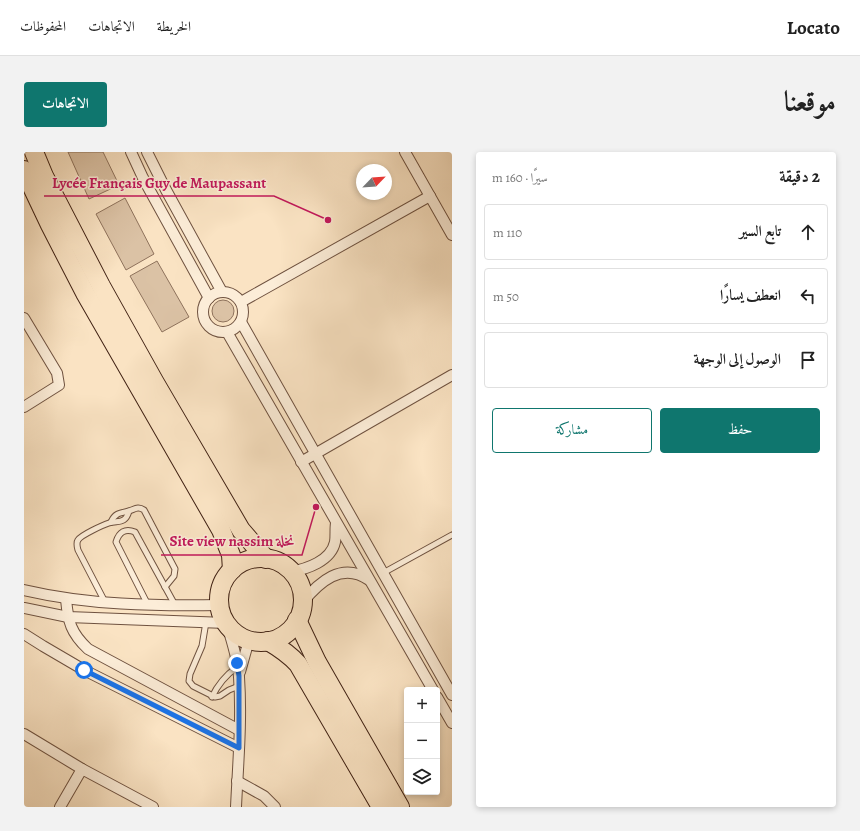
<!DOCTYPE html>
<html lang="ar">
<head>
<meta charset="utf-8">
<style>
	body { margin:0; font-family:Alegreya,Amiri,serif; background:#f2f2f2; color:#222; direction:rtl }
	.controls { position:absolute; right:12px; bottom:12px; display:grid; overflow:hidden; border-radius:4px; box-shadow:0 2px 6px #0003 }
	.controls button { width:36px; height:36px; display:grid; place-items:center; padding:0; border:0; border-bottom:1px solid #e0e0e0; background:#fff; color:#222; font:20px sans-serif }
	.compass { position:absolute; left:332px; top:12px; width:36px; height:36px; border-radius:50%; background:#fff; box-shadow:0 2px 6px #0003; rotate:65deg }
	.stop { position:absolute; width:12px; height:12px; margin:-9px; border:3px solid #1a73e8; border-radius:50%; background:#fff }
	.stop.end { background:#1a73e8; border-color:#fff; box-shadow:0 1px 4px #0008 }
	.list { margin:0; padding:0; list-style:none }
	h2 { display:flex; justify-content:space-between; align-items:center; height:52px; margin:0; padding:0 16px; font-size:17px }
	h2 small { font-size:13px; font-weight:400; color:#767676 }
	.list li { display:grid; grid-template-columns:26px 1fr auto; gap:12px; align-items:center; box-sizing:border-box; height:56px; margin:0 8px 8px; padding:0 8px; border:1px solid #e0e0e0; border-radius:4px }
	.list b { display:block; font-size:15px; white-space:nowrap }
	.list em { font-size:13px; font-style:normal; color:#767676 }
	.actions { display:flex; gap:8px; padding:12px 16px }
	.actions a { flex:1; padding:9px 0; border:1px solid #0f766e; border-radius:4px; text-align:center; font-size:14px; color:#0f766e }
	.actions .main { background:#0f766e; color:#fff }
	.icon { flex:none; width:22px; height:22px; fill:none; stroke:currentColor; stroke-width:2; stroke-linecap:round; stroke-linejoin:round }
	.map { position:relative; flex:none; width:428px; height:655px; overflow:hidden; direction:ltr; border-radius:4px }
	header { display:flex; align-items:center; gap:24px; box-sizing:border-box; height:56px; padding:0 20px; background:#fff; border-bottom:1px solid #e0e0e0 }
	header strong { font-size:19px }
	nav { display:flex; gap:22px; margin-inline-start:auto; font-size:14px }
	.intro { display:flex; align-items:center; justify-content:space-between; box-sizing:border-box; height:96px; padding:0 24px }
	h1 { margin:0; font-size:28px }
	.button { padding:10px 18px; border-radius:4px; background:#0f766e; color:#fff; font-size:14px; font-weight:700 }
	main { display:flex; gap:24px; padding:0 24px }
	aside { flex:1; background:#fff; border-radius:4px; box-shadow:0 2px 6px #0003 }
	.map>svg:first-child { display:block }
	.green { fill:#dbc2a5; stroke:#8e725c }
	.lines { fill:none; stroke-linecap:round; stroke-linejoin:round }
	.lane-casing { stroke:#6f5240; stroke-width:7 }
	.street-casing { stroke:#6f5240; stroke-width:12 }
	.highway-casing { stroke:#412214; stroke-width:20 }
	.lane { stroke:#fcedd8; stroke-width:5 }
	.street { stroke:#fcedd8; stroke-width:10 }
	.highway { stroke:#fae3c3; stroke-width:18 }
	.route { stroke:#1a73e8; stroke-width:5 }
	.leader { fill:none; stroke:#c2185b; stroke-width:1.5 }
	.callout-dot { fill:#c2185b; stroke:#fcedd8; stroke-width:1.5 }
	.callout-label { font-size:15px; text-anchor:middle; font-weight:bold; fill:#c2185b; stroke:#fcedd8; stroke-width:3; stroke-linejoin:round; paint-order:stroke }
</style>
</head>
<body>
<header>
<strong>Locato</strong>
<nav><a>الخريطة</a><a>الاتجاهات</a><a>المحفوظات</a></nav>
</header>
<div class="intro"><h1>موقعنا</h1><a class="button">الاتجاهات</a></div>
<main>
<aside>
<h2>2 دقيقة<small>سيرًا · 160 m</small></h2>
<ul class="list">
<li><svg class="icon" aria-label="ahead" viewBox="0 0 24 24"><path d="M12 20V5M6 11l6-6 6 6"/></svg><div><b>تابع السير</b></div><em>110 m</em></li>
<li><svg class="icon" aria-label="left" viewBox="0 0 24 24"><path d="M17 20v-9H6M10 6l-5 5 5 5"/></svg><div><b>انعطف يسارًا</b></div><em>50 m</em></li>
<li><svg class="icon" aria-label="arrive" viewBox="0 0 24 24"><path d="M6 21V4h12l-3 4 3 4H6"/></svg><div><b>الوصول إلى الوجهة</b></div></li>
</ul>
<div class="actions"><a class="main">حفظ</a><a>مشاركة</a></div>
</aside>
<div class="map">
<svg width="428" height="655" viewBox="0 0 428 655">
	<rect width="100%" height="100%" fill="#fae3c3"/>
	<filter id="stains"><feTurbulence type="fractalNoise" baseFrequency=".005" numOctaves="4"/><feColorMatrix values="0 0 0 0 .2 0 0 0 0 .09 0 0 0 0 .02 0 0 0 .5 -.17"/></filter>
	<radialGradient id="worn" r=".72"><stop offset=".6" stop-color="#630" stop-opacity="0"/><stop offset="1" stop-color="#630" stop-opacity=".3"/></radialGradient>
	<!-- green -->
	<g class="green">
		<polygon points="44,0 79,0 95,33 65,47"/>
		<polygon points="101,46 130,102 102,118 72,62"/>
		<polygon points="133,109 165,165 138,180 106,124"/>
		<circle cx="199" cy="159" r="11"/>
	</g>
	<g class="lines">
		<defs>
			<g id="lane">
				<path d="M87 370C91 361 96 361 105 359 111 357 114 354 120 358L151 417 150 424 141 435"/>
				<polyline points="359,421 428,383"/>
				<path d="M81 450 54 398C53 394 52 391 54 388 57 383 79 373 85 371 94 368 101 373 105 359"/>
				<path d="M124 453 92 390C95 380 101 376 111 380L151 453"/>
				<polyline points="182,470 178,494 166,522 165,529 169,534 191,545 196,544 205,538 215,534"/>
				<path d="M188 545C194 532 202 523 213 515"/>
			</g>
			<g id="street">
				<polyline points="107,0 119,26 185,146"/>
				<polyline points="123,0 142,38 198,140"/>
				<polyline points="381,0 428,83"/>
				<circle cx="199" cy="160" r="20"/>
				<polyline points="217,150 406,44"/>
				<polyline points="0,166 33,221 35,233 0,255"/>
				<polyline points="217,170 428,543"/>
				<polyline points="203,180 409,538"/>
				<polyline points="277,310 428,223"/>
				<path d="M266 420C283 417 307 409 311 390 312 384 311 377 312 371"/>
				<path d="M0 438C64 453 130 454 195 453"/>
				<path d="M42 447C44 470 47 481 64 497L215 578"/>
				<path d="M278 451C295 430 318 409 345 428"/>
				<polyline points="0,456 44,465 202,471"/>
				<path d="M203 473C208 490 214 507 215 525 218 568 214 612 212 655"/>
				<polyline points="0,482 19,494 60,518 215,596"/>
				<polyline points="216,520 225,488"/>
				<polyline points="413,545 428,571"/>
				<polyline points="0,582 58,617 129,655"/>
				<polyline points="213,629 240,644 251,655"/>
				<polyline points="36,655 58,617"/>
			</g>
			<g id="highway">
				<polyline points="10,0 20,24 77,134 130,229 217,378 242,407"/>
				<polyline points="0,18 26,73 61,141 197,378 207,403 208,418"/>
				<circle cx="237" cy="448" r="42"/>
				<polyline points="273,468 293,510 376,655"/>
				<path d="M244 489C256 496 265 502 274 512L357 655"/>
			</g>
		</defs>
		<!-- lane casing -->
		<use href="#lane" class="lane-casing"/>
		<!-- street casing -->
		<use href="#street" class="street-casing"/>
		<!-- highway casing -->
		<use href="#highway" class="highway-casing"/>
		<!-- lane -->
		<use href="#lane" class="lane"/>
		<!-- street -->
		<use href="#street" class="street"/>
		<!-- highway -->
		<use href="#highway" class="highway"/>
	</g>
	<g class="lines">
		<!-- route -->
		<polyline class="route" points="60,518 215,596 215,524 213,511"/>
	</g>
	<!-- callouts -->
	<path class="leader" d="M304 68L250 44H20M292 355L278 403H137"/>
	<g class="callout-dot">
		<circle cx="304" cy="68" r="4"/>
		<circle cx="292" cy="355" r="4"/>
	</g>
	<g class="callout-label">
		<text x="135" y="36">Lycée Français Guy de Maupassant</text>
		<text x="208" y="394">Site view nassim نخلة</text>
	</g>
	<rect width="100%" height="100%" filter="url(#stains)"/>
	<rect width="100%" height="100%" fill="url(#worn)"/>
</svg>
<div class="controls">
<button>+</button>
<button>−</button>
<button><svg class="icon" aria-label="layers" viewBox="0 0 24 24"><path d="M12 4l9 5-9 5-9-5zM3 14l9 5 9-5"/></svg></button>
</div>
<svg class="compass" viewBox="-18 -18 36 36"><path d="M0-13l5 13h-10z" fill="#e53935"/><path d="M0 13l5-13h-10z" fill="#767676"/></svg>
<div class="stop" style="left:60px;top:518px"></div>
<div class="stop end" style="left:213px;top:511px"></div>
</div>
</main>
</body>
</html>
